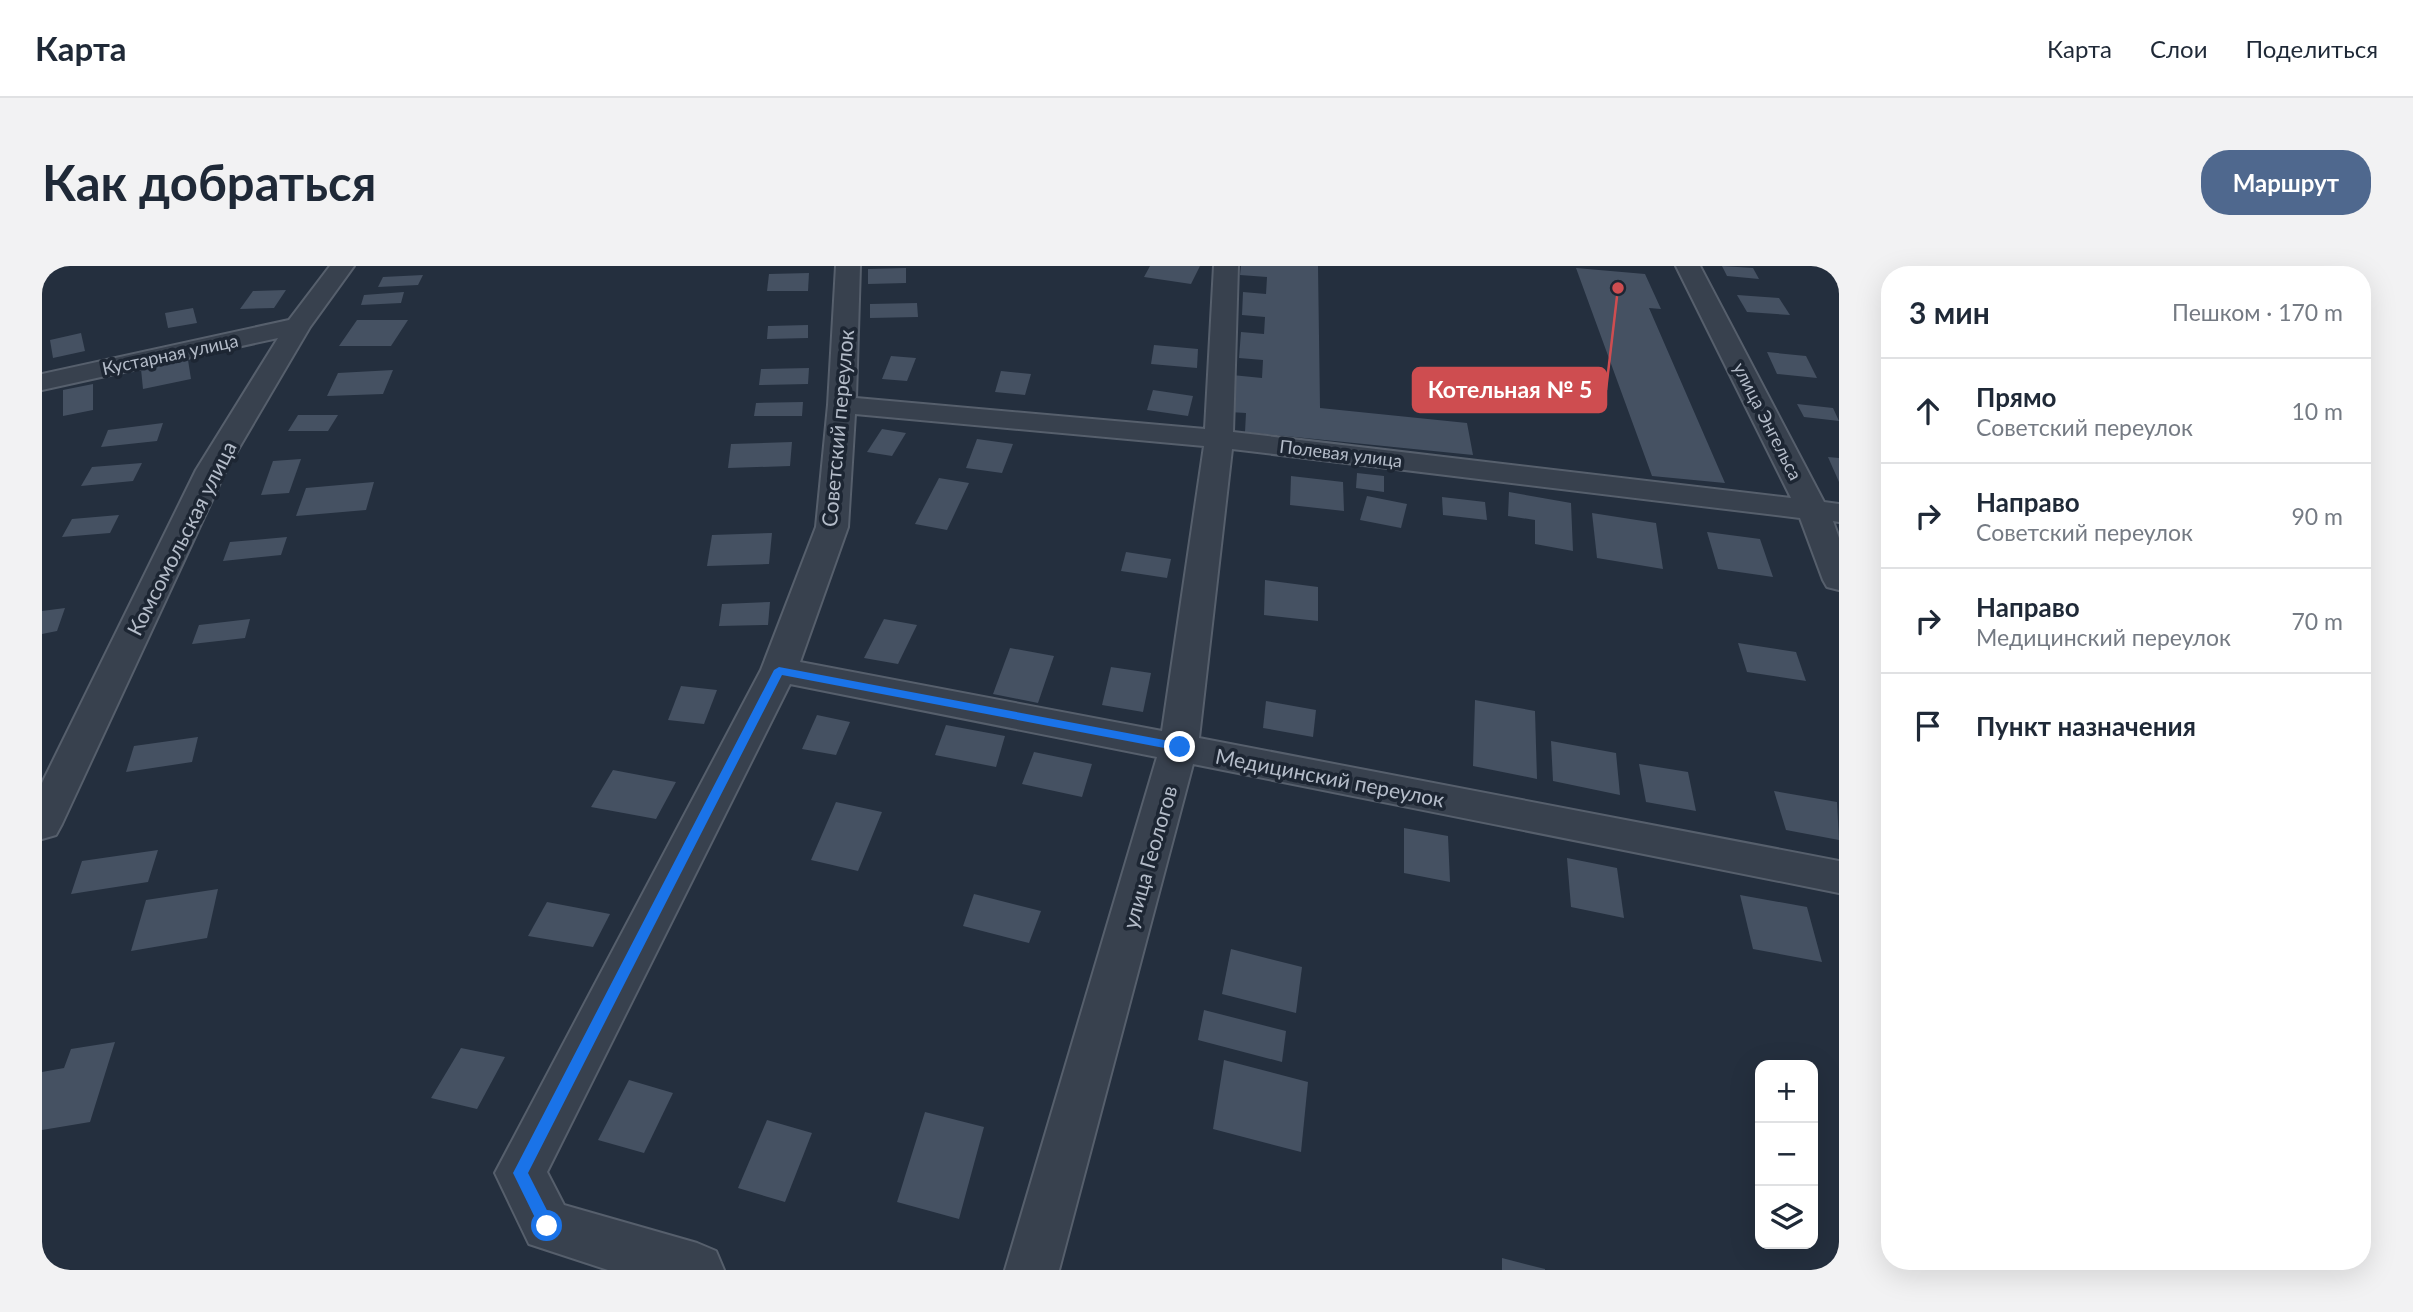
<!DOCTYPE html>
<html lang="ru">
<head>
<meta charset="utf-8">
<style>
	body { margin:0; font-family:Lato,sans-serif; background:#f2f2f3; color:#1f2937 }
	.controls { position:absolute; right:21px; bottom:21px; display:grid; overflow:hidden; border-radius:14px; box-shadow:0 7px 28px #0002 }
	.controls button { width:63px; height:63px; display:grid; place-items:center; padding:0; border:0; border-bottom:2px solid #e0e1e3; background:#fff; color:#1f2937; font:35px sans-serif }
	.stop { position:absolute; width:21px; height:21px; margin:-16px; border:5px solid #1a73e8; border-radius:50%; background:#fff }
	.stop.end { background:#1a73e8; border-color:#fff; box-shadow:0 2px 7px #0008 }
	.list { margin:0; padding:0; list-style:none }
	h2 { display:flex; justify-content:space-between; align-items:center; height:91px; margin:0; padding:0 28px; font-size:30px }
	h2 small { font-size:23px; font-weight:400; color:#747a83 }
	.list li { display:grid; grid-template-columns:46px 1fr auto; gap:21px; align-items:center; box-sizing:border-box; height:105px; padding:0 28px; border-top:2px solid #e0e1e3 }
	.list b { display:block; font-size:26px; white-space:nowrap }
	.list p { margin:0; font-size:23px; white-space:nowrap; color:#747a83 }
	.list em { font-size:23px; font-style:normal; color:#747a83 }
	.icon { flex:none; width:38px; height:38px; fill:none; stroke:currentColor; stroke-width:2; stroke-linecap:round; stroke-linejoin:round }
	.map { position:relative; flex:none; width:1797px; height:1004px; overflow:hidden; border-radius:28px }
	header { display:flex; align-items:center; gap:42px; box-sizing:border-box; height:98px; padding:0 35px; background:#fff; border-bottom:2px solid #e0e1e3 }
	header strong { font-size:33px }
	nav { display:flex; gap:38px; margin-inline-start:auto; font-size:24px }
	.intro { display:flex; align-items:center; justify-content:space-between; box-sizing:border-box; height:168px; padding:0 42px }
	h1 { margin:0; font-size:49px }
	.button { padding:18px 32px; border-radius:28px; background:#4f688e; color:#fff; font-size:24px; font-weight:700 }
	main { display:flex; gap:42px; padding:0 42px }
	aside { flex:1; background:#fff; border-radius:28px; box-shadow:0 7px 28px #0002 }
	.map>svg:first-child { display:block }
	.building { fill:#455162 }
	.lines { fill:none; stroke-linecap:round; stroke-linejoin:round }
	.street-casing { stroke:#565f6c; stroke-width:4 }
	.street { fill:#38414e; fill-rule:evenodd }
	.route { fill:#1a73e8 }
	.labels { text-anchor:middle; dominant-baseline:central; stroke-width:7; stroke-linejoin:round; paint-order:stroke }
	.far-street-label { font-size:18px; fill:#b4bcc9; stroke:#1d2633 }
	.street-label { font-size:21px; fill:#b4bcc9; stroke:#1d2633 }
	.leader { fill:none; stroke:#ce4d50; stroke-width:2.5 }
	.callout-dot { fill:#ce4d50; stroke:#1d2633; stroke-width:2.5 }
	.callout { fill:#ce4d50; stroke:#ce4d50; stroke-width:2.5 }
	.callout-label { font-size:23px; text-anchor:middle; font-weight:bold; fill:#fff }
</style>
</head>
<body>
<header>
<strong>Карта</strong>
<nav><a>Карта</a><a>Слои</a><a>Поделиться</a></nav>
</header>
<div class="intro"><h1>Как добраться</h1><a class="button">Маршрут</a></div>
<main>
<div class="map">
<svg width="1797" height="1004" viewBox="0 0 1797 1004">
	<rect width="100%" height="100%" fill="#242f3e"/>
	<!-- building -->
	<g class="building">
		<polygon points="1108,0 1158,0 1149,18 1102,11"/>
		<polygon points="1199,0 1276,0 1278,142 1425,157 1431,189 1203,166 1204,147 1187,146 1190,109 1220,112 1221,94 1197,92 1199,66 1222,68 1223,51 1200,49 1201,26 1224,28 1225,11 1198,9"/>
		<polygon points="1680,0 1711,2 1717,13 1685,10"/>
		<polygon points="864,2 864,17 826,18 826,3"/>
		<polygon points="1534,2 1603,8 1619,43 1607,42 1683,217 1610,210"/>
		<polygon points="767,7 766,25 725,25 727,8"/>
		<polygon points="381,9 376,19 336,21 341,11"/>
		<polygon points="244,24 232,42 198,43 211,25"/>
		<polygon points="362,26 359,37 319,39 322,29"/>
		<polygon points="1695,29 1737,32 1748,49 1705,46"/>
		<polygon points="875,37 876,51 828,52 828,38"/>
		<polygon points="151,42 155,57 126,62 123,47"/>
		<polygon points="315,54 366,54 349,80 297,80"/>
		<polygon points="766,59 766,72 725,73 726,60"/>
		<polygon points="39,67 43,85 11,92 8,74"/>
		<polygon points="1112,79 1156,83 1155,102 1109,98"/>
		<polygon points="1725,86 1764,90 1775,112 1735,108"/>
		<polygon points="849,90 874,92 865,115 840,113"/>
		<polygon points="146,94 149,113 101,123 99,103"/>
		<polygon points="767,102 766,118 717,119 719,103"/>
		<polygon points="351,104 341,128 285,130 296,107"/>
		<polygon points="959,105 989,108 983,129 953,126"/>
		<polygon points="51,118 51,144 21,150 21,124"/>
		<polygon points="1111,124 1151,130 1146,150 1105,144"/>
		<polygon points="761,136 760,150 712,150 714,137"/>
		<polygon points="1755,138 1791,142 1797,155 1762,151"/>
		<polygon points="256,149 296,149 286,165 246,165"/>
		<polygon points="121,157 115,175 59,181 66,164"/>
		<polygon points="840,163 864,167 850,190 825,186"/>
		<polygon points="935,173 971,178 960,207 924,202"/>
		<polygon points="750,176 748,200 686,202 689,178"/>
		<polygon points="1786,191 1797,192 1797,216"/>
		<polygon points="259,193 247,227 219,229 231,195"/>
		<polygon points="100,197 91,215 39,220 50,201"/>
		<polygon points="1315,207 1342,210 1342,226 1314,222"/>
		<polygon points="1249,210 1301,216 1302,245 1248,239"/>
		<polygon points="897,212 927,217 905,264 873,258"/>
		<polygon points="332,216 324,244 254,250 264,222"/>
		<polygon points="1467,226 1529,237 1531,285 1493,278 1493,254 1466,250"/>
		<polygon points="1325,230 1365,238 1359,262 1318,254"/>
		<polygon points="1400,231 1443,236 1445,254 1401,249"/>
		<polygon points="1550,247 1614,257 1621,303 1555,292"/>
		<polygon points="77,249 68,267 20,271 30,253"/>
		<polygon points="1665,266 1718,273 1731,311 1676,303"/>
		<polygon points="730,267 727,298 665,300 670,269"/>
		<polygon points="245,271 239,289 181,295 188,276"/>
		<polygon points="1084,286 1129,293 1125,312 1079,305"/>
		<polygon points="1223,314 1276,321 1276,355 1222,349"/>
		<polygon points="728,336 726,359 677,360 680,338"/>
		<polygon points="23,342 15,365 0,368 0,345"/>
		<polygon points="208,353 203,372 150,378 157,359"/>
		<polygon points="842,353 875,359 856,398 822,392"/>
		<polygon points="1696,377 1754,386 1764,415 1705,406"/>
		<polygon points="968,382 1012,390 996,437 951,428"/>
		<polygon points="1069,401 1109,407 1101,446 1060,439"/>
		<polygon points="639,420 675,424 662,458 626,454"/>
		<polygon points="1433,434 1493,445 1495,513 1431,500"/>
		<polygon points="1224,435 1274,444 1271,471 1221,462"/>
		<polygon points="775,449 808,456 794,489 760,483"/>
		<polygon points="904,459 963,470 954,501 893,489"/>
		<polygon points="156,471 150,496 84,506 92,480"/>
		<polygon points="1509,475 1574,487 1578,529 1511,515"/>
		<polygon points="992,486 1050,498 1040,531 980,518"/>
		<polygon points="1597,498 1646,506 1654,545 1604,536"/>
		<polygon points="571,504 634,516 614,553 549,541"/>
		<polygon points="1732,525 1795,536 1797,574 1744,564"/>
		<polygon points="794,536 840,546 816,605 769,594"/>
		<polygon points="1362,562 1406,570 1408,616 1362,607"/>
		<polygon points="116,584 106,616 29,628 40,595"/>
		<polygon points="1525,592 1575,602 1582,652 1529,641"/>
		<polygon points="176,623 165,672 89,685 104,634"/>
		<polygon points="932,628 999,645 987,677 921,660"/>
		<polygon points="1698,629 1765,641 1780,696 1711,683"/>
		<polygon points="505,636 568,648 551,681 486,670"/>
		<polygon points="1189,683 1260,701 1254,747 1180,728"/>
		<polygon points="1162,744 1244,765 1240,796 1156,774"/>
		<polygon points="73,776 48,856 0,864 0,806 22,802 29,783"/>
		<polygon points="419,782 463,791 435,843 389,832"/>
		<polygon points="1182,794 1266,816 1259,886 1171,863"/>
		<polygon points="587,814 631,827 602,887 556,874"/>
		<polygon points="883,846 942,861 917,953 855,936"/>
		<polygon points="725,854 770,867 743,936 696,922"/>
		<polygon points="1460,992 1503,1003 1503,1004 1460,1004"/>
	</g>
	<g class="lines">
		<defs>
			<g id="street">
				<polygon points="288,0 312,0 268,61 184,204 20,558 14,569 0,573 0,517 154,204 236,72 0,124 0,108 247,54"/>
				<path d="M794 0H818L814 132 1163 163 1172 0H1196L1191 166 1749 232 1634 0H1658L1782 236 1797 238V256L1791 255 1797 272V324L1785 321 1781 314 1758 252 1190 183 1157 472 1797 595V627L1151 498 1017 1004H963L1115 491 748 418 505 906 522 939 655 977 674 985 682 1004H566L487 978 453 907 719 404 774 261 786 139ZM813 148 1162 180 1120 465 758 396 806 261Z"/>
			</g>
		</defs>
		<!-- street casing -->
		<use href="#street" class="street-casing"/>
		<!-- street -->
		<use href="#street" class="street"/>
	</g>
	<!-- route -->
	<polygon class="route" points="737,401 1138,477 1143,481 1138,485 740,409 486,907 513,960 511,966 505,968 500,966 471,907 732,404"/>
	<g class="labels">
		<!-- far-street labels -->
		<g class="far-street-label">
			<text transform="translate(128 88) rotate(-12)">Кустарная улица</text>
			<text transform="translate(1726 155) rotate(63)">улица Энгельса</text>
			<text transform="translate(1299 187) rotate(7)">Полевая улица</text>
		</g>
		<!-- street labels -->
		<g class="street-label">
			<text transform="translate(795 162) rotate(-85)">Советский переулок</text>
			<text transform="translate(139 272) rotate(-63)">Комсомольская улица</text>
			<text transform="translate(1288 511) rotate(11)">Медицинский переулок</text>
			<text transform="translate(1107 591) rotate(-74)">улица Геологов</text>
		</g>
	</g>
	<!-- callouts -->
	<path class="leader" d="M1576 22L1564 124"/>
	<circle class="callout-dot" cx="1576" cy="22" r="7"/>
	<rect class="callout" x="1371" y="102" width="193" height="44" rx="7"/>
	<g class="callout-label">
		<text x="1468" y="132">Котельная № 5</text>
	</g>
</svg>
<div class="controls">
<button>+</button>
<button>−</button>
<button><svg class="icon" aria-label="layers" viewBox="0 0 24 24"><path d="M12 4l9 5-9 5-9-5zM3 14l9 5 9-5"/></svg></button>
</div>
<div class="stop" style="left:505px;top:960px"></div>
<div class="stop end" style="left:1138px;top:481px"></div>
</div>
<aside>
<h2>3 мин<small>Пешком · 170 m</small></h2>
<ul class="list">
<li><svg class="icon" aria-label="ahead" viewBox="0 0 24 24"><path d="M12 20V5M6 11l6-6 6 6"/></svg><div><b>Прямо</b><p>Советский переулок</p></div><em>10 m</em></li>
<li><svg class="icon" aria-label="right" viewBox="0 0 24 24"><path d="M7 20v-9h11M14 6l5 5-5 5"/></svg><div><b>Направо</b><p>Советский переулок</p></div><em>90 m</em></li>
<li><svg class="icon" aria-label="right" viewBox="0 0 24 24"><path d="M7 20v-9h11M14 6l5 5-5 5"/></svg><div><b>Направо</b><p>Медицинский переулок</p></div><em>70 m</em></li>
<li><svg class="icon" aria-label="arrive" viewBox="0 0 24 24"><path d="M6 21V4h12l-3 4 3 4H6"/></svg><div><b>Пункт назначения</b></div></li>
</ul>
</aside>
</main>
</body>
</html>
